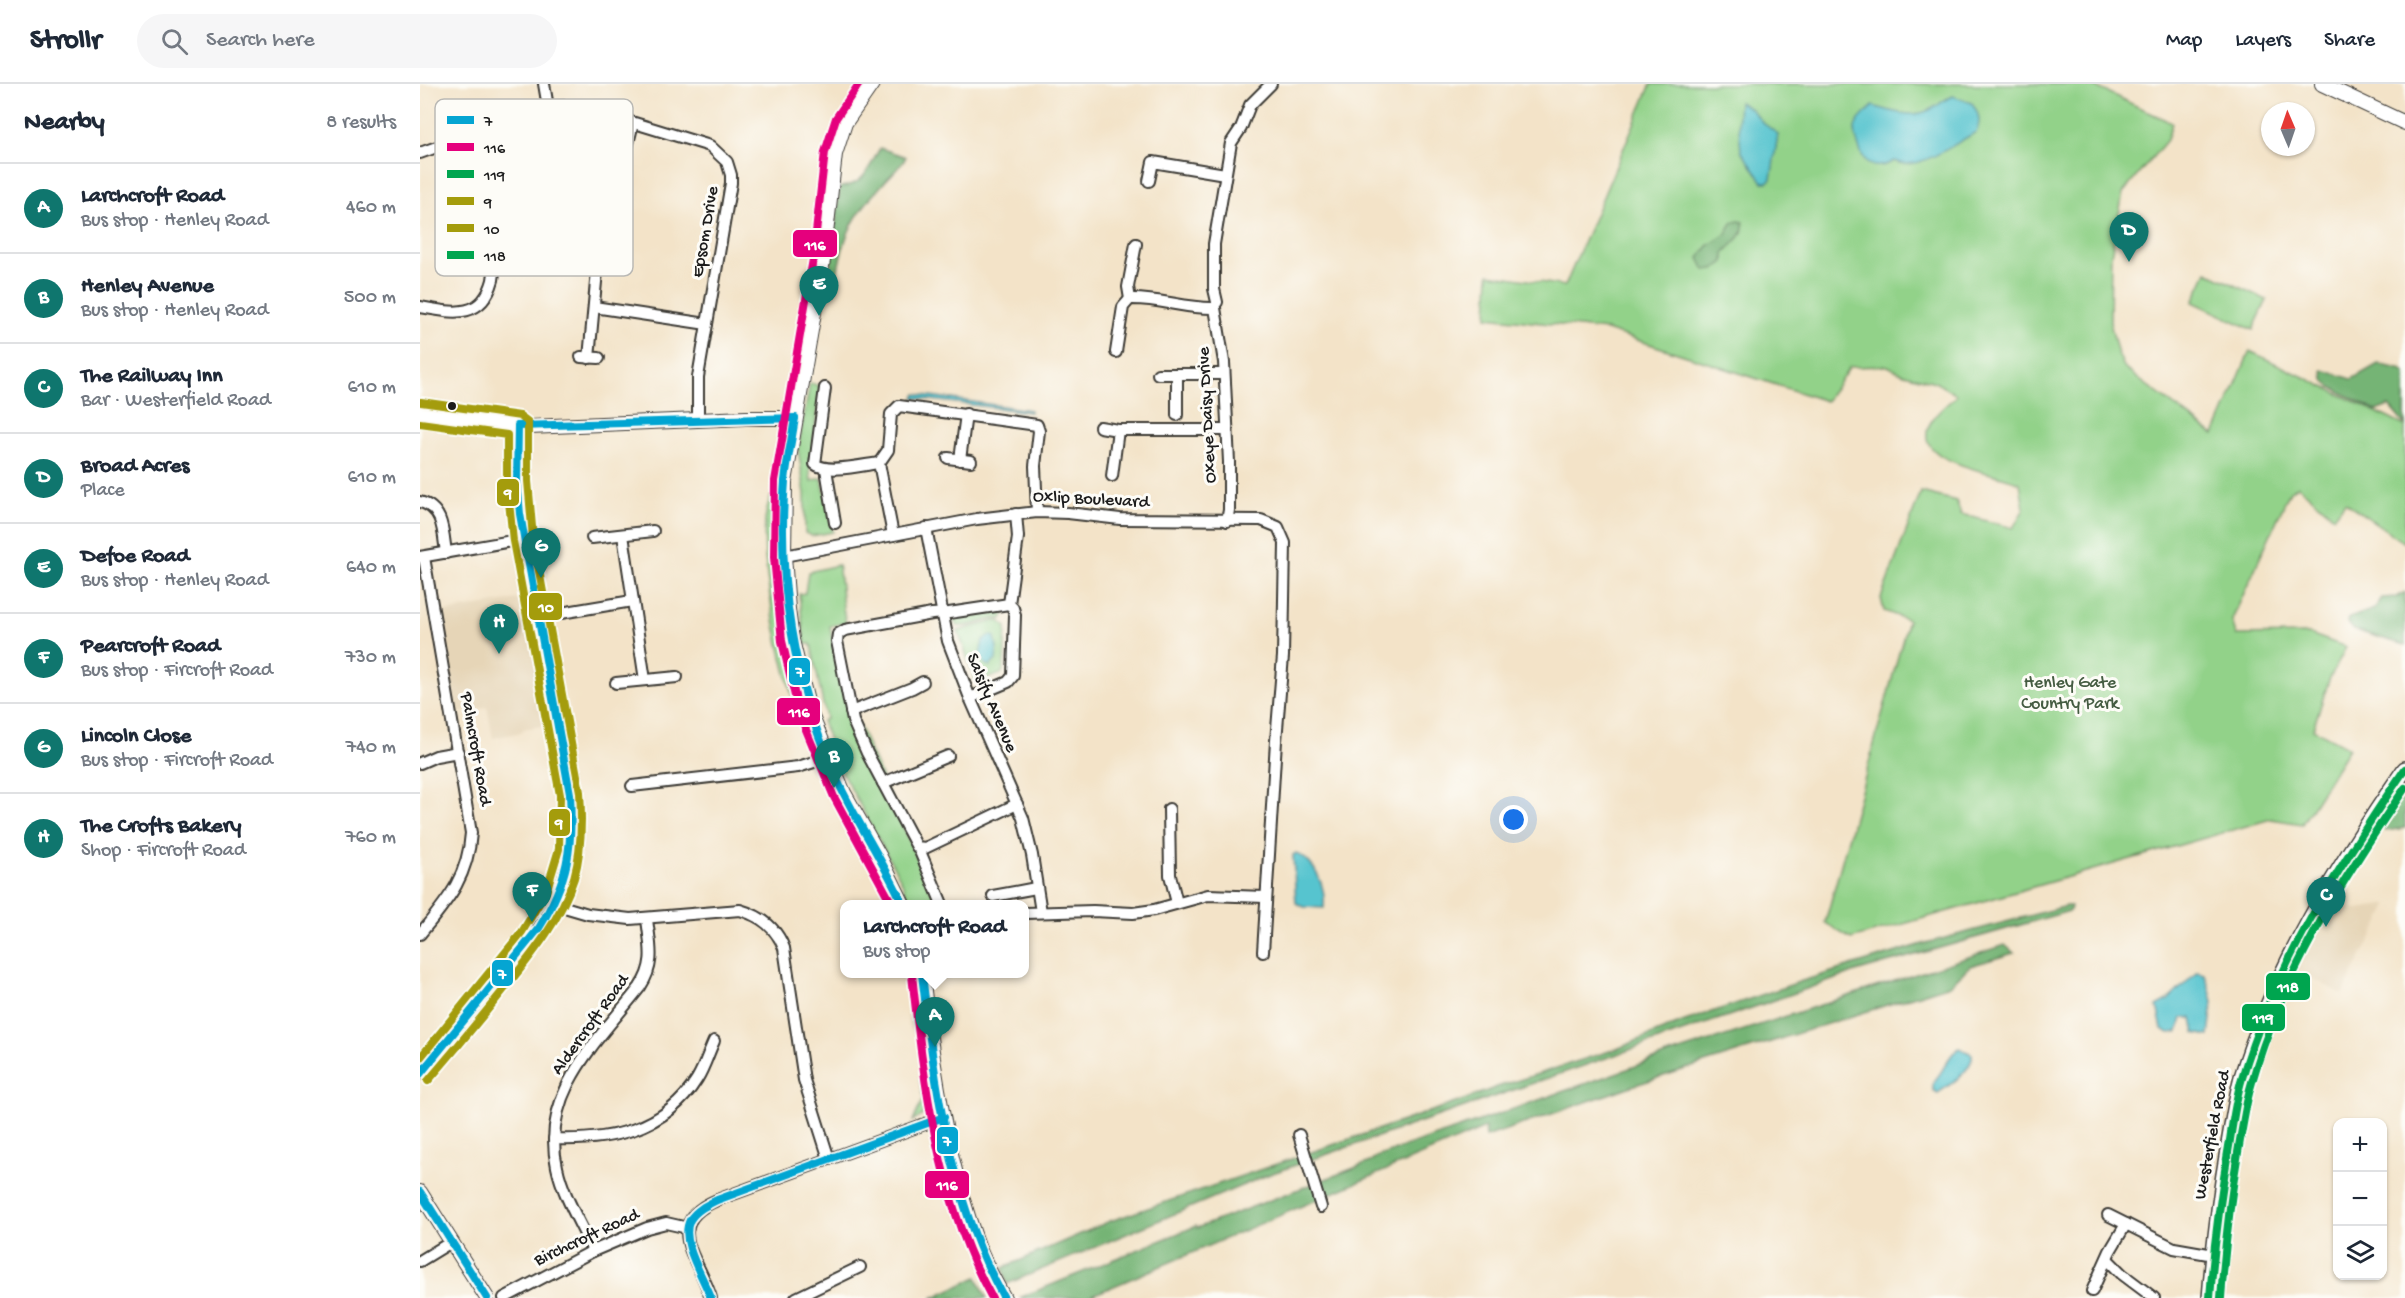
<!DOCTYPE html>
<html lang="en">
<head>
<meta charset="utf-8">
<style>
	body { margin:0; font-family:"Gochi Hand",sans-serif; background:#f6f6f7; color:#1f2937 }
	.controls { position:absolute; right:18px; bottom:18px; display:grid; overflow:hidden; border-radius:12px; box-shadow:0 2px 4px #0004 }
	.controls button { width:54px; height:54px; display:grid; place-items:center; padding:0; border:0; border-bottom:2px solid #e0e1e3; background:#fff; color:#1f2937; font:30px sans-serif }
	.compass { position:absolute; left:1841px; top:18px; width:54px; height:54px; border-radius:50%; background:#fff; box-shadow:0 2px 4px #0004; rotate:358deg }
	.you { position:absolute; left:1094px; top:736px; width:21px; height:21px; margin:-15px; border:4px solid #fff; border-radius:50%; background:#1a73e8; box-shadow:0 0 0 9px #1a73e833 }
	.badge { display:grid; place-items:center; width:39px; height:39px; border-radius:50%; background:#0f766e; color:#fff; font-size:20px; font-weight:700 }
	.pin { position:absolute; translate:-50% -50px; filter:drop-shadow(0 2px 3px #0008) }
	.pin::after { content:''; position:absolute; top:32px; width:21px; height:18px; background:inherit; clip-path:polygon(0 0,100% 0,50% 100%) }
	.popup { position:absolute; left:420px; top:816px; width:189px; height:78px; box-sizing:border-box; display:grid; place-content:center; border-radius:12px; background:#fff; filter:drop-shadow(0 2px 4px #0005); font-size:20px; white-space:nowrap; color:#747a83 }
	.popup b { font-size:22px; color:#1f2937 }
	.popup::after { content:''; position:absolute; left:50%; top:100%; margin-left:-12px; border:12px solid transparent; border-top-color:#fff }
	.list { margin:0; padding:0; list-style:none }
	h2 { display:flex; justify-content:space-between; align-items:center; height:78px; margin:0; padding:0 24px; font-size:26px }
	h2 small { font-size:20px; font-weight:400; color:#747a83 }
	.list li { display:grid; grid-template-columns:39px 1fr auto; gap:18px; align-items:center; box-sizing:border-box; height:90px; padding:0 24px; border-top:2px solid #e0e1e3 }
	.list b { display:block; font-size:22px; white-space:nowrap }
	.list p { margin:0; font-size:20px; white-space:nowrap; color:#747a83 }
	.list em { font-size:20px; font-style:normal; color:#747a83 }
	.icon { flex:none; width:33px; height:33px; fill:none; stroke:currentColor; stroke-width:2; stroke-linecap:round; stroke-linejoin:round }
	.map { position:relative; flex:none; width:1985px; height:1214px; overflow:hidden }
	header { display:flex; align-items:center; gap:36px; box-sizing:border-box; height:84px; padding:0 30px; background:#fff; border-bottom:2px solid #e0e1e3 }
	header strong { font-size:28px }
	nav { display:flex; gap:33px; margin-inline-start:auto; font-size:21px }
	.search { width:420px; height:54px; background:#f6f6f7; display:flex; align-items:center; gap:15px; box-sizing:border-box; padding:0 21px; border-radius:33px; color:#747a83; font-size:22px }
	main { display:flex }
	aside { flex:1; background:#fff }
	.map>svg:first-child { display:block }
	.built { fill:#e6d5b7 }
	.green { fill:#92d289; stroke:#577752; stroke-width:1.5 }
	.forest { fill:#75b475; stroke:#486848; stroke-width:1.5 }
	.water { fill:#57c4cf; stroke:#3a7076; stroke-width:1.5 }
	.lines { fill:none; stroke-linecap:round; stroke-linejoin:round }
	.minor-casing { stroke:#3c3a36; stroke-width:14 }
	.tertiary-casing { stroke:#3c3a36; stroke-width:16 }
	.secondary-casing { stroke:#3c3a36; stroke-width:18 }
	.minor { stroke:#fff; stroke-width:10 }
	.tertiary { stroke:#fff; stroke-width:14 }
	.secondary { stroke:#fff; stroke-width:15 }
	.bus-1-casing { stroke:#fdfcf7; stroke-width:12 }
	.bus-2-casing { stroke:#fdfcf7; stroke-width:12 }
	.bus-3-casing { stroke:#fdfcf7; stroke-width:12 }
	.bus-4-casing { stroke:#fdfcf7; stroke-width:12 }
	.bus-5-casing { stroke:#fdfcf7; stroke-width:12 }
	.bus-6-casing { stroke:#fdfcf7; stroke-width:12 }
	.bus-1 { stroke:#05a5d2; stroke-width:8 }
	.bus-2 { stroke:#e5007d; stroke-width:8 }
	.bus-3 { stroke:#00a54f; stroke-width:8 }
	.bus-4 { stroke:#a49c0c; stroke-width:8 }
	.bus-5 { stroke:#a49c0c; stroke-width:8 }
	.bus-6 { stroke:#00a54f; stroke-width:8 }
	.bus-dot { fill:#1c1c1c; stroke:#fdfcf7; stroke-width:2 }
	.labels { text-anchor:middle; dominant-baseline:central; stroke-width:6; stroke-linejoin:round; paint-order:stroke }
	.street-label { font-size:18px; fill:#1c1c1c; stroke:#fdfcf7 }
	.park-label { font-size:18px; fill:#455c42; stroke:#fdfcf7 }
	.key { fill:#fdfcf7; stroke:#bab9b5; stroke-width:1.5 }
	.key-label { font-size:16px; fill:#1c1c1c }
	.line-badge { stroke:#fdfcf7; stroke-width:2 }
	.badge-label { font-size:16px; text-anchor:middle; font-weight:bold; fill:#fff }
</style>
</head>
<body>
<header>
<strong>Strollr</strong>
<div class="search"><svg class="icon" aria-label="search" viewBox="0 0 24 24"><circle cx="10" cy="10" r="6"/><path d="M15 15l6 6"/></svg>Search here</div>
<nav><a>Map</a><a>Layers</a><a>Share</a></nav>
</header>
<main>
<aside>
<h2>Nearby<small>8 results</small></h2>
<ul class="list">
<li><span class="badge">A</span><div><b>Larchcroft Road</b><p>Bus stop · Henley Road</p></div><em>460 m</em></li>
<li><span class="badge">B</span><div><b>Henley Avenue</b><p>Bus stop · Henley Road</p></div><em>500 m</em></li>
<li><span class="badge">C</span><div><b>The Railway Inn</b><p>Bar · Westerfield Road</p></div><em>610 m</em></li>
<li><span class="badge">D</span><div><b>Broad Acres</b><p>Place</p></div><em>610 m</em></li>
<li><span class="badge">E</span><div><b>Defoe Road</b><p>Bus stop · Henley Road</p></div><em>640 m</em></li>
<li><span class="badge">F</span><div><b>Pearcroft Road</b><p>Bus stop · Fircroft Road</p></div><em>730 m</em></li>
<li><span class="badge">G</span><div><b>Lincoln Close</b><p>Bus stop · Fircroft Road</p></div><em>740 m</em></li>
<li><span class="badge">H</span><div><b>The Crofts Bakery</b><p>Shop · Fircroft Road</p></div><em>760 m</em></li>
</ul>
</aside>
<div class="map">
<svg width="1985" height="1214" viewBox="0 0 1985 1214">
	<rect width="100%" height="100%" fill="#fdfcf7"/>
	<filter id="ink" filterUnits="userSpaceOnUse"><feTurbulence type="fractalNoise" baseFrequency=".0167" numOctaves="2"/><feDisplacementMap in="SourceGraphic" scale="12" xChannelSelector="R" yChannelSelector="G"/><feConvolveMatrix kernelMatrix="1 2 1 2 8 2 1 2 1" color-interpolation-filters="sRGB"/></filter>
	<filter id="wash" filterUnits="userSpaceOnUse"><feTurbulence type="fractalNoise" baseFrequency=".008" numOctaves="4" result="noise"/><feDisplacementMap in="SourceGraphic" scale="24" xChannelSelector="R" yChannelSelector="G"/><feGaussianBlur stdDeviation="1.35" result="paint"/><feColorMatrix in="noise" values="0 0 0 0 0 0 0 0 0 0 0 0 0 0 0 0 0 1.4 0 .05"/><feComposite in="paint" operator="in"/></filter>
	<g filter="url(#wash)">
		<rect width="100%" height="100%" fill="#f3e3c8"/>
		<!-- built -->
		<g class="built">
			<polygon points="103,514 127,641 103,645 103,648 73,654 67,623 36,629 20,529"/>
			<polygon points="1908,818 1922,823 1938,825 1969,820 1922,910 1871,883"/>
		</g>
		<!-- green -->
		<g class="green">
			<path d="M1231 0H1670L1752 39 1747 56 1703 109 1691 171 1690 238 1697 267 1705 285 1794 351 1830 267 1985 342V459L1925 418 1914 433 1878 402 1870 407 1812 536 1816 551 1890 550 1926 563 1909 596 1893 645 1929 664 1882 740 1851 735 1431 855 1405 839 1488 536 1464 527 1461 514 1501 408 1536 417 1541 430 1593 444 1604 425 1600 399C1578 388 1486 379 1511 338 1517 327 1529 319 1537 311L1515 298 1481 289 1468 282 1430 283 1406 317 1186 246 1067 233 1069 190 1145 202Z"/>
			<polygon points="1787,188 1847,216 1833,246 1773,218"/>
			<polygon points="390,299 400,302 390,386 391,397 402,394 413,448 392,452 385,449 385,410 378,365"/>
			<path d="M357 405 358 493 363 536 413 698 409 700C397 675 384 650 376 624 363 586 325 432 357 405Z"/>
			<path d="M418 481C422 501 421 520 426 539L410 542 419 596 517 820H490L481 796 419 683 402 637 406 635 391 560H385L379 510 385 509 388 488Z"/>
			<path d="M577 525H587L582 535C566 532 553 545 537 542L532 534H546L551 530 554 532 561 531 566 527 568 530 575 529Z"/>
			<polygon points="574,537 580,537 586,543 584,585 581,590 557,598 555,596 538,547"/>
			<path d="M511 994C513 1014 514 1028 493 1037L503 1015 500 995Z"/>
		</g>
		<!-- forest -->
		<g class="forest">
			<path d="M460 64 486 73C480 84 470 91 462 101 433 132 424 150 417 191L409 196 420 103C445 101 449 83 460 64Z"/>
			<path d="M1318 137 1323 138C1325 154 1313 158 1304 169V178L1294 185 1285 186 1279 174 1288 162 1305 151 1312 139Z"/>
			<polygon points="1958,280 1983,286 1985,289 1985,341 1969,322 1956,327 1911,303 1904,296 1903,286 1932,295"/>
			<polygon points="1985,508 1985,561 1934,546 1928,539 1929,534 1954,525 1962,514 1977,513"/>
			<polygon points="1985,707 1985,744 1965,747 1961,742"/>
			<polygon points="1646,822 1651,822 1650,827 1439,887 850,1090 587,1200 583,1184 690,1137 1041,1017 1077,1003 1199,964 1262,938 1382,897 1506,859"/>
			<polygon points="1585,861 1594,869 1550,882 1530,901 1209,1003 1066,1053 1065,1044 666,1214 599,1214 776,1142 777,1144 950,1078 956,1073 1250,970"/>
			<polygon points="557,1193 567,1214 512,1214"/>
		</g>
		<!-- water -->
		<g class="water">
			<path d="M1533 12 1552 19C1558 28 1562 37 1556 48 1536 59 1497 89 1474 77 1456 87 1445 83 1439 63 1437 58 1435 50 1435 44 1436 36 1447 28 1453 22 1472 27 1494 36 1513 24 1521 20 1523 15 1533 12Z"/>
			<polygon points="1319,18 1331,25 1343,39 1358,50 1351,95 1347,98 1343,98 1321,67 1318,34"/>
			<polygon points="496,310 610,326 610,328 494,314"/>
			<polygon points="571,551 575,553 577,565 576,576 570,582 565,580 560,571 563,556"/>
			<path d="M876 769C896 778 906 803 904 824L884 823 876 819 873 771Z"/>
			<polygon points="1777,888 1785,890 1793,917 1789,952 1775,949 1772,934 1762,934 1758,948 1749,949 1742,945 1737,922 1748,916"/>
			<path d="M1539 964 1552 970C1554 985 1530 1001 1518 1009L1513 1006V998C1524 989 1527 971 1539 964Z"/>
		</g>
	</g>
	<g filter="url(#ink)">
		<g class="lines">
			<defs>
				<g id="minor">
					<polyline points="124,0 128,23"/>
					<polyline points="0,69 128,23 148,22 172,26 290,62 307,78 311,91 311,99 278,293 278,335"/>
					<polyline points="729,97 733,78 805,90"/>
					<polyline points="192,124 213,39"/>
					<polyline points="26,147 79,154"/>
					<polyline points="169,176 187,177"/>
					<polyline points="710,215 708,203 716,160"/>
					<polyline points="797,218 794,205 794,160 811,59 821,44 830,21 851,0"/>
					<path d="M0 223C33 229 62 236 73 196L87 95 85 79 73 44"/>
					<polyline points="174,223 287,240"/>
					<path d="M696 268 703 223 710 215C739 214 766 225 795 224L804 278 809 378V426L807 437"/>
					<polyline points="161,273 179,274"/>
					<polyline points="169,274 178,176"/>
					<polyline points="738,290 804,290"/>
					<path d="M405 304 395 380C407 390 443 381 459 379"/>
					<polyline points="757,331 757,290"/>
					<polyline points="680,343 698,346 807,346"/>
					<polyline points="528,374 551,377"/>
					<polyline points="540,376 546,330"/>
					<polyline points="406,385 415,439"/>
					<polyline points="692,392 698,346"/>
					<path d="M0 418C24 424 23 449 26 469"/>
					<polyline points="506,444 528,557 550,614 603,734 612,771 621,828"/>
					<polyline points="203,451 225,596"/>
					<polyline points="473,451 459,379 468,366 471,330 479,322 617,341 619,347 615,382 617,428"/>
					<polyline points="172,454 233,447"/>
					<polyline points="364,472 557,435 617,428 648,429 700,435 841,436 858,443 865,459 863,572 856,657 843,868"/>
					<polyline points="0,473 103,455"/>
					<polyline points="589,520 529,529 512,530 425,546 418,550 417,557 433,637 447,669 497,763 505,764 597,720"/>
					<polyline points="117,533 212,517"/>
					<polyline points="196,599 257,593"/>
					<polyline points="550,614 588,598 593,592 595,531 593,524 589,520 598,453 596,430"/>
					<polyline points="431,628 492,604 503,598"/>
					<polyline points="0,679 16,672 38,668"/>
					<polyline points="463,699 528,672"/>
					<polyline points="212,702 378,683 394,678"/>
					<polyline points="749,725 750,791 757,819"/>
					<polyline points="499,765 522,820"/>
					<polyline points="573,812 616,804"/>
					<path d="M134 820 168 830 210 835 320 826C341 832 356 843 364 864L384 996 409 1075"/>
					<polyline points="605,829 673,827 713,829 734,826 788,811 845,813"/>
					<path d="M0 850C27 817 48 794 51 749L4 473"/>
					<polyline points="0,990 119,844 134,820 149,776 152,746 150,710 100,430 97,397 98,342"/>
					<polyline points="879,1051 901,1123"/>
					<path d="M134 1055C189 1057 245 1047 277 995 284 984 288 970 294 957"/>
					<polyline points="1688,1131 1754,1164 1794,1171"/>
					<path d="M173 1167C161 1140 143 1112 137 1083 120 1008 178 957 220 903 236 879 230 862 227 835"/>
					<polyline points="1687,1175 1702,1190 1734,1214"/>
					<polyline points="0,1177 31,1158"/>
					<polyline points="1672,1207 1690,1167 1706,1140"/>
					<polyline points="84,1214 173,1167 227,1144 246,1139 268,1144"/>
					<path d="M291 1214C280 1175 240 1140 297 1116L524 1033"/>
					<polyline points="376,1214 440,1183"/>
				</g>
				<g id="tertiary">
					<polyline points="452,0 425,39 415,70 403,176 365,398 364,472 368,525 372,556 389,626 424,709 460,773 483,820"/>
					<polyline points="1902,0 1985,39"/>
					<polyline points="0,328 109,343 326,334 375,334"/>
					<path d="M502 890C512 979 527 1080 559 1164 566 1182 575 1198 584 1214"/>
					<polyline points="0,1108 67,1214"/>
				</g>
				<path id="secondary" d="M1790 1214C1794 1163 1800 1111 1809 1060 1813 1038 1816 1015 1822 993 1856 881 1919 781 1985 685"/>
			</defs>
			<!-- minor casing -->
			<use href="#minor" class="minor-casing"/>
			<!-- tertiary casing -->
			<use href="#tertiary" class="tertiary-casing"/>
			<!-- secondary casing -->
			<use href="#secondary" class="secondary-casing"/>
			<!-- minor -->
			<use href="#minor" class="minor"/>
			<!-- tertiary -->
			<use href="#tertiary" class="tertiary"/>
			<!-- secondary -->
			<use href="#secondary" class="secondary"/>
			<defs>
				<g id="bus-1">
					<path d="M375 334C372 355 367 376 365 397 357 496 373 596 413 687 433 733 462 774 483 820"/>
					<polyline points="98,342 375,334"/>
					<path d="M502 890C515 1000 529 1116 584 1214"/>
					<path d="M0 990 119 844C148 797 153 764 150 710L100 430 97 397 98 342"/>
					<polyline points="0,1108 67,1214"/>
					<path d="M291 1214C284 1194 259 1157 270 1136 276 1126 287 1121 297 1116L524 1033"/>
				</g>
				<g id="bus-2">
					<polyline points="439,0 416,34 405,68 393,175 355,397 354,473 362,557 379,629 414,713 472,820"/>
					<path d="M492 891C504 1000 518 1117 572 1214"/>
				</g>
				<path id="bus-3" d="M1790 1214C1794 1161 1801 1108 1810 1056 1813 1035 1816 1014 1822 994 1855 881 1920 781 1985 685"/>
				<polyline id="bus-4" points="0,339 87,351 87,398 93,457 140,711 139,765 126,808 102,848 0,974"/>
				<path id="bus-5" d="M1 318 100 332 108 338V397L113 454 160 708C162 737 162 766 154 794 140 838 109 874 81 909 57 939 33 968 8 997"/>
				<path id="bus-6" d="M1801 1214C1805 1161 1811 1108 1820 1056 1824 1036 1826 1017 1832 998 1862 891 1923 794 1985 704"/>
			</defs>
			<!-- bus-1 casing -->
			<use href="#bus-1" class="bus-1-casing"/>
			<!-- bus-2 casing -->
			<use href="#bus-2" class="bus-2-casing"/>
			<!-- bus-3 casing -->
			<use href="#bus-3" class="bus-3-casing"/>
			<!-- bus-4 casing -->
			<use href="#bus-4" class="bus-4-casing"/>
			<!-- bus-5 casing -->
			<use href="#bus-5" class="bus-5-casing"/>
			<!-- bus-6 casing -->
			<use href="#bus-6" class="bus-6-casing"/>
			<!-- bus-1 -->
			<use href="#bus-1" class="bus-1"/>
			<!-- bus-2 -->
			<use href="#bus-2" class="bus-2"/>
			<!-- bus-3 -->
			<use href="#bus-3" class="bus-3"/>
			<!-- bus-4 -->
			<use href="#bus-4" class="bus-4"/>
			<!-- bus-5 -->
			<use href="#bus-5" class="bus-5"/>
			<!-- bus-6 -->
			<use href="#bus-6" class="bus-6"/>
		</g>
	</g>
	<!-- markers -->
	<circle class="bus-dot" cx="32" cy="322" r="5"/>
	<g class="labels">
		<!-- street labels -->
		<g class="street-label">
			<text transform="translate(286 148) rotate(-80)">Epsom Drive</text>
			<text transform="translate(788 331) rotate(-93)">Oxeye Daisy Drive</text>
			<text transform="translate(671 416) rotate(3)">Oxlip Boulevard</text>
			<text transform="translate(571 619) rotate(67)">Salsify Avenue</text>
			<text transform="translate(55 665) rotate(80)">Palmcroft Road</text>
			<text transform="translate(171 941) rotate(-54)">Aldercroft Road</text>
			<text transform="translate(1793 1051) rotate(-79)">Westerfield Road</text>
			<text transform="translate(167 1154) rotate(-25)">Birchcroft Road</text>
		</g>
		<!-- park labels -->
		<g class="park-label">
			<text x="1650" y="599">Henley Gate<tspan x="1650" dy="21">Country Park</tspan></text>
		</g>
	</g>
	<!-- legend -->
	<rect x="15" y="15" width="198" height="177" rx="9" class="key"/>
	<rect x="27" y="32" width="27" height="8" fill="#05a5d2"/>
	<rect x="27" y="59" width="27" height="8" fill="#e5007d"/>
	<rect x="27" y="86" width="27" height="8" fill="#00a54f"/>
	<rect x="27" y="113" width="27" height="8" fill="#a49c0c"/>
	<rect x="27" y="140" width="27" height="8" fill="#a49c0c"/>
	<rect x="27" y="167" width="27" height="8" fill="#00a54f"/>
	<g class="key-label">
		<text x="64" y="42">7</text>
		<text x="64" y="69">116</text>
		<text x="64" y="96">119</text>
		<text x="64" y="123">9</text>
		<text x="64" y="150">10</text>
		<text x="64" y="177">118</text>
	</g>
	<g class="line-badge">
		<rect x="372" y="145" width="46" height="29" rx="6" fill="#e5007d"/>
		<rect x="76" y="394" width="24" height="29" rx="6" fill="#a49c0c"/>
		<rect x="108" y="508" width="35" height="29" rx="6" fill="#a49c0c"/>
		<rect x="368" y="573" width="23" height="29" rx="6" fill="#05a5d2"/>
		<rect x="356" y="613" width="45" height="29" rx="6" fill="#e5007d"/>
		<rect x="128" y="724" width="23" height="29" rx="6" fill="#a49c0c"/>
		<rect x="71" y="875" width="23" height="28" rx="6" fill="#05a5d2"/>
		<rect x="1845" y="888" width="46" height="29" rx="6" fill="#00a54f"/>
		<rect x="1821" y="919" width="45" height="29" rx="6" fill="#00a54f"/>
		<rect x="516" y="1042" width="23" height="29" rx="6" fill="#05a5d2"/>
		<rect x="504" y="1086" width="46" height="29" rx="6" fill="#e5007d"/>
	</g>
	<g class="badge-label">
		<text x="395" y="166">116</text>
		<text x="88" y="414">9</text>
		<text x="126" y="528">10</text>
		<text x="380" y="593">7</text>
		<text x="379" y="633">116</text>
		<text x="139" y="744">9</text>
		<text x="82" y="895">7</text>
		<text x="1868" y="908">118</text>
		<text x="1843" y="939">119</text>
		<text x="527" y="1062">7</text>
		<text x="527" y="1106">116</text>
	</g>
</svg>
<div class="controls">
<button>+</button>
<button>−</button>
<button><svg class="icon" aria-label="layers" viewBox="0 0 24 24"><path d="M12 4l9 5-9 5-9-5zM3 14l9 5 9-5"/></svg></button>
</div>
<svg class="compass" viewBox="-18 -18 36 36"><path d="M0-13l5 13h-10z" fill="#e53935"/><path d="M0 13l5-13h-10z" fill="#747a83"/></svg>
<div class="you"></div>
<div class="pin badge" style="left:515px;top:963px">A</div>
<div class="popup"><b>Larchcroft Road</b>Bus stop</div>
<div class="pin badge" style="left:414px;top:704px">B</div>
<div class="pin badge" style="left:1906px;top:843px">C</div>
<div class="pin badge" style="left:1709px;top:178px">D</div>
<div class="pin badge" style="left:399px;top:232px">E</div>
<div class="pin badge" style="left:112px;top:838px">F</div>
<div class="pin badge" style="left:121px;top:494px">G</div>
<div class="pin badge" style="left:79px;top:570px">H</div>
</div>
</main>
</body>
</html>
